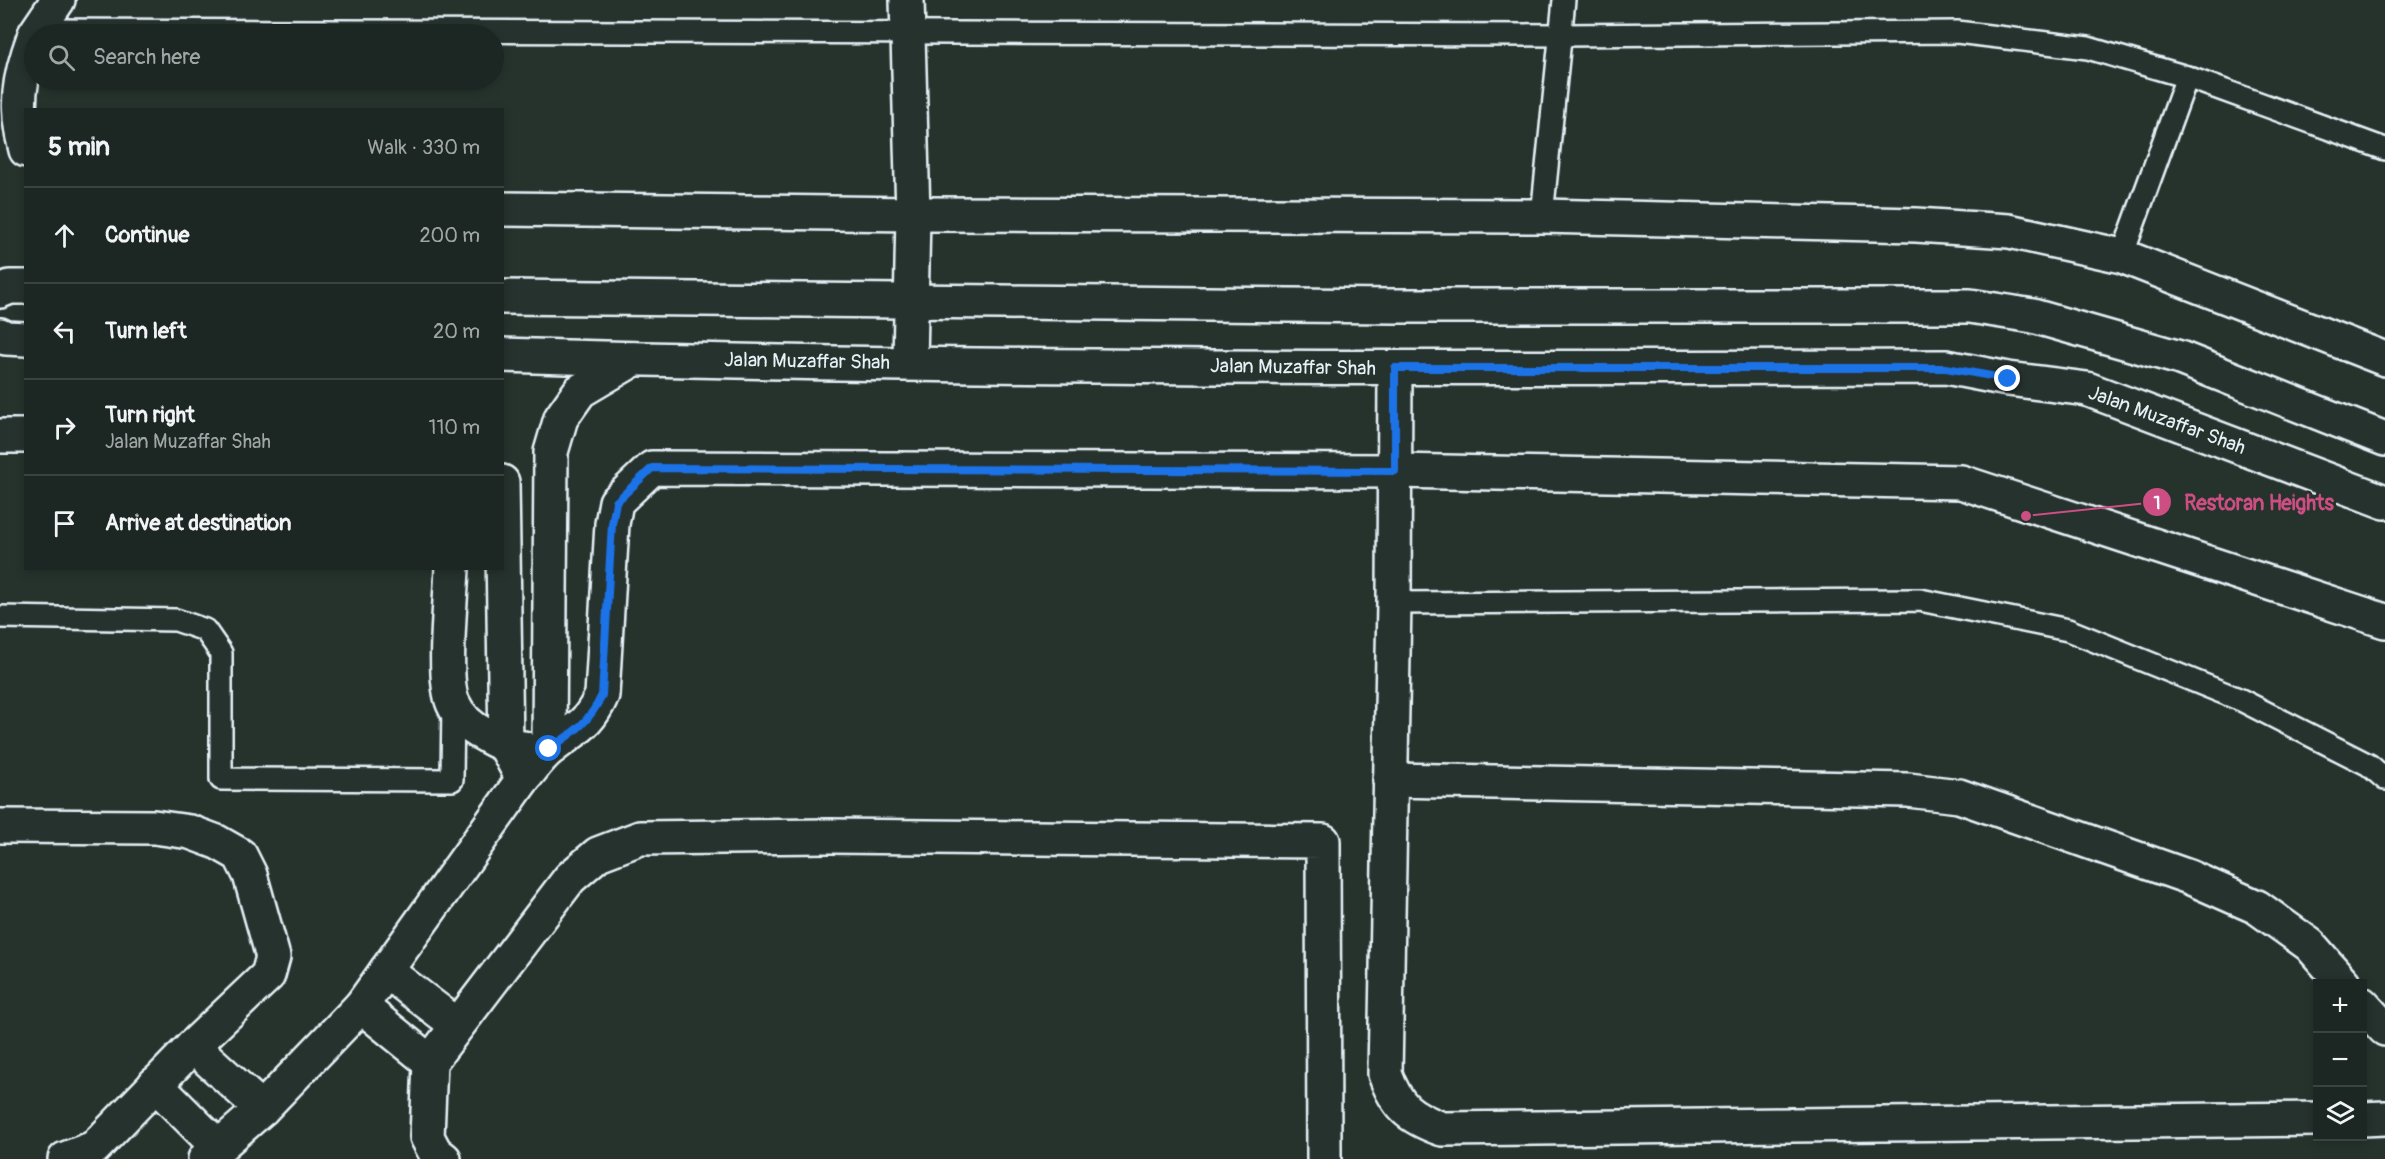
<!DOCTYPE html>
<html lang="en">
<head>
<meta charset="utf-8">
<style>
	body { margin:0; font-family:Pangolin,sans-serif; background:#252e2a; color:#f1f3f6 }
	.controls { position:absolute; right:18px; bottom:18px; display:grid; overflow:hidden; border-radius:0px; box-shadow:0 3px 9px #0003 }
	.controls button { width:54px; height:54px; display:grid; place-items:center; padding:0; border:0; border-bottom:2px solid #3a4340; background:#1c2622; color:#f1f3f6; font:30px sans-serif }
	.stop { position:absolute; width:18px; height:18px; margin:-14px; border:4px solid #1a73e8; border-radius:50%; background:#fff }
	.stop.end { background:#1a73e8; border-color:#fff; box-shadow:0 2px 6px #0008 }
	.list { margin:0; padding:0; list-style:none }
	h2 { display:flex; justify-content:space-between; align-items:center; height:78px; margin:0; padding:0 24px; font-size:26px }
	h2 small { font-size:20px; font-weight:400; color:#a0a5a5 }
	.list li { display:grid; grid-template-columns:39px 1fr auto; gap:18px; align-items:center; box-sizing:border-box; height:96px; padding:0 24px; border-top:2px solid #3a4340 }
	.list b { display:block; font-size:22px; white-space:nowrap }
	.list p { margin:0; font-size:20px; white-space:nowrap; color:#a0a5a5 }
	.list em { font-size:20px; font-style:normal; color:#a0a5a5 }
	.icon { flex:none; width:33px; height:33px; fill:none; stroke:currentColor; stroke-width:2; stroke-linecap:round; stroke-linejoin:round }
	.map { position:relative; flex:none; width:2385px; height:1159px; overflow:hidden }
	.search { position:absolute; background:#1c2622; box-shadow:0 3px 9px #0003; left:24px; top:24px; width:480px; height:66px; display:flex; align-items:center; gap:15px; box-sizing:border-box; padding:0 21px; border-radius:33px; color:#a0a5a5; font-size:22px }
	.panel { position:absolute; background:#1c2622; box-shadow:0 3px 9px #0003; left:24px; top:108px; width:480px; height:462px; border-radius:0px }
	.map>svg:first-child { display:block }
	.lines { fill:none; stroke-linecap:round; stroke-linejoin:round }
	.service-casing { stroke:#e8f1f8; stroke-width:26 }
	.minor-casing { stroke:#e8f1f8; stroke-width:38 }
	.secondary-casing { stroke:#e8f1f8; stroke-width:38 }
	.service { stroke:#26332d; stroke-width:21 }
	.minor { stroke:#26332d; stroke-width:33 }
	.secondary { stroke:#26332d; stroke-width:33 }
	.route { stroke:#1a73e8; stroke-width:8 }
	.labels { text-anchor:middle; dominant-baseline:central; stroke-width:6; stroke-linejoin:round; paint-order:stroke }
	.street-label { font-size:20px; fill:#e8f1f8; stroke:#26332d }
	.leader { fill:none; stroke:#cc4e82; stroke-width:2 }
	.callout-dot { fill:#cc4e82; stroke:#26332d; stroke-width:2 }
	.mark-label { font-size:18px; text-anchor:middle; font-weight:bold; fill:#fff }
	.callout-label { font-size:21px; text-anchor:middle; font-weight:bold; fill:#cc4e82; stroke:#26332d; stroke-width:6; stroke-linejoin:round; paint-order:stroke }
</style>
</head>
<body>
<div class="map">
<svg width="2385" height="1159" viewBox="0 0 2385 1159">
	<rect width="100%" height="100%" fill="#26332d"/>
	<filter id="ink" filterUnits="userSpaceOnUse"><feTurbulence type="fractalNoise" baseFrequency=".0167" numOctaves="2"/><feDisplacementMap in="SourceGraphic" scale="12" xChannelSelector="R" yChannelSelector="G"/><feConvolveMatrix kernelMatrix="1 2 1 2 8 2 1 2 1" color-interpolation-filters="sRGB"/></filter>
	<g filter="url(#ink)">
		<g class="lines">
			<defs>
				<g id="service">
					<polyline points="37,30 1560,35 1957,32 2088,48 2187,77 2385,149"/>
					<polyline points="1542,216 1564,0"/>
					<polyline points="2122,256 2187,77"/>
					<polyline points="1394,603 1920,600 2068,630 2241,700 2369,765 2385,779"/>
					<polyline points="0,617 176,620 205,630 221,653 221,779 452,780 453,703"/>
				</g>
				<g id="minor">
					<polyline points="907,0 913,214 910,363"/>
					<polyline points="35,34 58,0"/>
					<path d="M26 150C14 107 19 78 34 37"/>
					<polyline points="502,209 913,214 1542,216 1916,225 2009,231 2122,256 2385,359"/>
					<path d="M1395 368 1394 603 1385 1074C1397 1107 1409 1117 1442 1129L2318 1119"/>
					<polyline points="0,436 26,436"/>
					<polyline points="502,482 506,747 523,779"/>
					<path d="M452 568C451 599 442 678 453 703 459 717 471 728 485 735 498 743 508 747 523 748"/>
					<polyline points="549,749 551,452 561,418 580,391 634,359"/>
					<polyline points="1390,780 1908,790 1959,796 2189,877 2257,907 2310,945 2344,984"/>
					<polyline points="0,826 154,827 190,832 217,842 240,855 250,875 273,957 268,975 193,1046 94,1148 65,1159"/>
					<polyline points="386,971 457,1025"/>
					<polyline points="2362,1004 2385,1029"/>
					<polyline points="361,1006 430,1062"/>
					<polyline points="193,1046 262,1109"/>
					<polyline points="155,1084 218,1147"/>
					<polyline points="2362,1119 2385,1118"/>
					<path d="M205 1159 262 1109 361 1006 523 779C532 769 540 756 551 748 576 728 588 726 602 695L612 524 616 502 652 468 1395 471 1961 482 2385 621"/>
					<polyline points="444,1159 435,1152 427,1137 430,1062 570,878 598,854 640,838 830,836 1323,841 1324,1159"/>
				</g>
				<g id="secondary">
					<polyline points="0,291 10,287 26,287"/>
					<polyline points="502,297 1395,306 1970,306 2033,316 2180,358 2385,439"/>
					<polyline points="0,335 6,338 26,339"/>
					<path d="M502 355C983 370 1465 368 1946 367L2008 379 2087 389 2385 502"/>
				</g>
			</defs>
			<!-- service casing -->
			<use href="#service" class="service-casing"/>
			<!-- minor casing -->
			<use href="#minor" class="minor-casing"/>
			<!-- secondary casing -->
			<use href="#secondary" class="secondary-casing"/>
			<!-- service -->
			<use href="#service" class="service"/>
			<!-- minor -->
			<use href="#minor" class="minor"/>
			<!-- secondary -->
			<use href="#secondary" class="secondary"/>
		</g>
	</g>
	<g class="lines" filter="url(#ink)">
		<!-- route -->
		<path class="route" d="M549 749C574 732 589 723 602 695L612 524 616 502 652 468 1395 471V368H1946L2008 379"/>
	</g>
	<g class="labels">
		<!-- street labels -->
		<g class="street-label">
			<text transform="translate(807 361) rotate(1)">Jalan Muzaffar Shah</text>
			<text transform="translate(1293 367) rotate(1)">Jalan Muzaffar Shah</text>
			<text transform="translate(2167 420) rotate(20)">Jalan Muzaffar Shah</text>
		</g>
	</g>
	<!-- callouts -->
	<path class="leader" d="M2026 516L2157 502"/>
	<g class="callout-dot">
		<circle cx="2026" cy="516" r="6"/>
		<circle cx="2157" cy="502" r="15"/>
	</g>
	<g class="mark-label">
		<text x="2157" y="509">1</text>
	</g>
	<g class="callout-label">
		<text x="2259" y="510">Restoran Heights</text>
	</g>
</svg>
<div class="controls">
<button>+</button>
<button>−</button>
<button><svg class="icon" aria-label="layers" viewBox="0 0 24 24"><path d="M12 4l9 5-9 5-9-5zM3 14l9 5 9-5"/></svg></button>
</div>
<div class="stop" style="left:549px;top:749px"></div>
<div class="stop end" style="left:2008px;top:379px"></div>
<div class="search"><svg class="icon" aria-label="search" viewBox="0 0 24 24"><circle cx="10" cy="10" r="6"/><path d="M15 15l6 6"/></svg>Search here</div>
<section class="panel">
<h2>5 min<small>Walk · 330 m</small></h2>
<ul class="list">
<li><svg class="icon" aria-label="ahead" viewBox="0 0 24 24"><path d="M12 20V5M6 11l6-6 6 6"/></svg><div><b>Continue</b></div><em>200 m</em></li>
<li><svg class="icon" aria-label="left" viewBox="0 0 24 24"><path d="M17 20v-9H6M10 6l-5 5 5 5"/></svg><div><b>Turn left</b></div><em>20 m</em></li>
<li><svg class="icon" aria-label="right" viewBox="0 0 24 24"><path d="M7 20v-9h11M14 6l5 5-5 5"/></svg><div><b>Turn right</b><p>Jalan Muzaffar Shah</p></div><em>110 m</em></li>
<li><svg class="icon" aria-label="arrive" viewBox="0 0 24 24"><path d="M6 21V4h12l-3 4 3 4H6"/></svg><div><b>Arrive at destination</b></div></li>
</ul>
</section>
</div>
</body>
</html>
